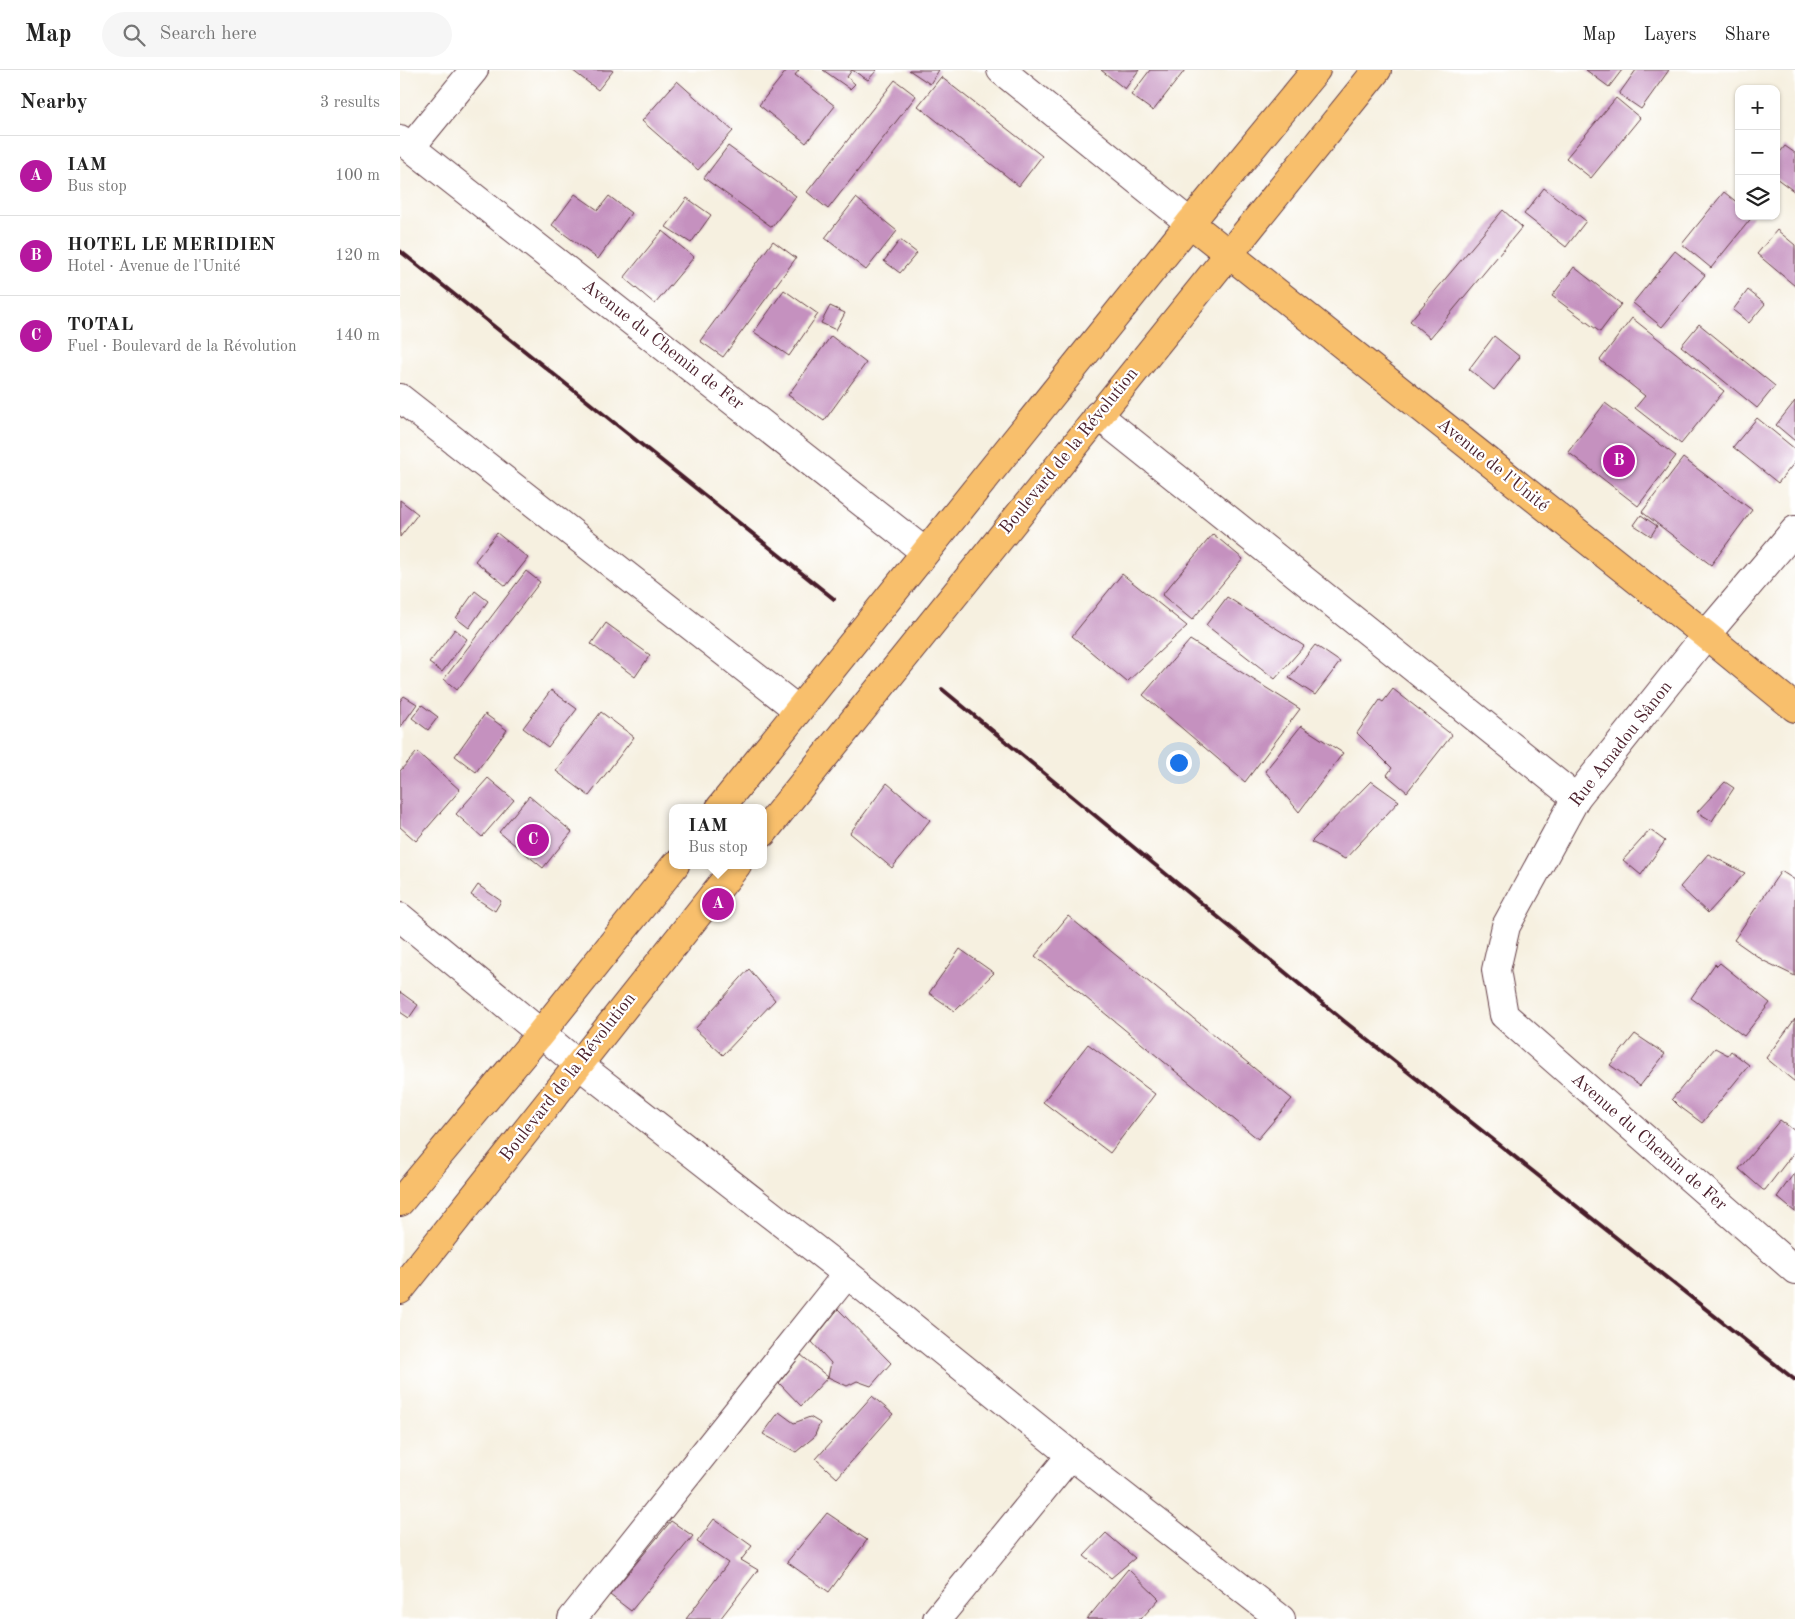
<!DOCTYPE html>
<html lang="en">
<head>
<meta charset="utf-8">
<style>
	body { margin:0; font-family:"Old Standard TT",serif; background:#f6f6f6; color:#222 }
	.controls { position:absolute; right:15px; top:15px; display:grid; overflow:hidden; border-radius:10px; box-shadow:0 1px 4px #0004 }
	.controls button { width:45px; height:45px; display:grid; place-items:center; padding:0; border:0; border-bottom:1px solid #e0e0e0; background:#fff; color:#222; font:25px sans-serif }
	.you { position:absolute; left:778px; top:692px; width:18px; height:18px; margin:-12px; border:4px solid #fff; border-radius:50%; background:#1a73e8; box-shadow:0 0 0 8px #1a73e833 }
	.badge { display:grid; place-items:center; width:32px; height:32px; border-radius:50%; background:#b5179e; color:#fff; font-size:16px; font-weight:700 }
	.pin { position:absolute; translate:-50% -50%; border:2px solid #fff; box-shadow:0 1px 5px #0006 }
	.popup { position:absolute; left:269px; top:734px; width:98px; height:65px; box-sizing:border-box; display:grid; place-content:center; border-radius:10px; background:#fff; filter:drop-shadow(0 1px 4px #0005); font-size:16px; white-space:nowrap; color:#767676 }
	.popup b { font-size:19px; color:#222 }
	.popup::after { content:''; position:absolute; left:50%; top:100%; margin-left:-10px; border:10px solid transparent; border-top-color:#fff }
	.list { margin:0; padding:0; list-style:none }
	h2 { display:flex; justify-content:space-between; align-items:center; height:65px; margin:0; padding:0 20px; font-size:21px }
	h2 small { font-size:16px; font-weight:400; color:#767676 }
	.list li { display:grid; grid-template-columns:32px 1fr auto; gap:15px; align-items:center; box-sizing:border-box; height:80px; padding:0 20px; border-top:1px solid #e0e0e0 }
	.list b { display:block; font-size:19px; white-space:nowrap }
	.list p { margin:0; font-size:16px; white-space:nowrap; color:#767676 }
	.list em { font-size:16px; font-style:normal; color:#767676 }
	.icon { flex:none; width:28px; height:28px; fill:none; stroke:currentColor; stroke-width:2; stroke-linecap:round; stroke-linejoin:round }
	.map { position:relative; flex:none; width:1395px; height:1549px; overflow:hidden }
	header { display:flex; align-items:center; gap:30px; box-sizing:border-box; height:70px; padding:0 25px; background:#fff; border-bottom:1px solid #e0e0e0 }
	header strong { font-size:24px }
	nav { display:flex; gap:28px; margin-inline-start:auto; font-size:18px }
	.search { width:350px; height:45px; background:#f6f6f6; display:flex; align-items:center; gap:12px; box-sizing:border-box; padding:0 18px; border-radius:28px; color:#767676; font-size:19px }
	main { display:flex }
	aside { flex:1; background:#fff }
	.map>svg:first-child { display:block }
	.building { fill:#c591bf }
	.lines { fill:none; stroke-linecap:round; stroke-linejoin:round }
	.minor-casing { stroke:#643e46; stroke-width:30 }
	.major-casing { stroke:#643e46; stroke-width:30 }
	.minor { stroke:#fff; stroke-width:28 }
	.major { stroke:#f8bf6c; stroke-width:28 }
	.rail { stroke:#4a1f2b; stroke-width:4 }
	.labels { text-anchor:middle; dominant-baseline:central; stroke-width:4.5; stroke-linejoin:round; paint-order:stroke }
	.street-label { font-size:18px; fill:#4a1f2b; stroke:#fff }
</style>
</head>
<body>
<header>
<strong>Map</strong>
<div class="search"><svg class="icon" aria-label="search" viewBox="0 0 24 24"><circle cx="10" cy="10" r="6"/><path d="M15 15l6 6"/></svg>Search here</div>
<nav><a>Map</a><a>Layers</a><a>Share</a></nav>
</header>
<main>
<aside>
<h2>Nearby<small>3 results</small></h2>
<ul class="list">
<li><span class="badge">A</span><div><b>IAM</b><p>Bus stop</p></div><em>100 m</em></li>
<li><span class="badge">B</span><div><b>HOTEL LE MERIDIEN</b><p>Hotel · Avenue de l'Unité</p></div><em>120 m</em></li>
<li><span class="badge">C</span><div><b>TOTAL</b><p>Fuel · Boulevard de la Révolution</p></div><em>140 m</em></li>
</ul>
</aside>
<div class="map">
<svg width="1395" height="1549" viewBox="0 0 1395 1549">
	<rect width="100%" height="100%" fill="#fff"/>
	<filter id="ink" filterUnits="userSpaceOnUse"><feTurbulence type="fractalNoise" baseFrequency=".02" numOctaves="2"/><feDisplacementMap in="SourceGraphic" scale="10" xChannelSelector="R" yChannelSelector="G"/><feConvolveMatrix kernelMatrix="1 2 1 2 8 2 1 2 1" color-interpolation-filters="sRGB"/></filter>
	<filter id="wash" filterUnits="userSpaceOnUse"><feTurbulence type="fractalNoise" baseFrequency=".0096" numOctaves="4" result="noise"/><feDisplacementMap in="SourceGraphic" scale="20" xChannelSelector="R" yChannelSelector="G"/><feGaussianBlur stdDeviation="1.12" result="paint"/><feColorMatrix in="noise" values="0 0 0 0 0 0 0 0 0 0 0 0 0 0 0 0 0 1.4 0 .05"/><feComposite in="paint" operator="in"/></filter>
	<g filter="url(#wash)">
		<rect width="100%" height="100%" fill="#f6f0e0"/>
		<g id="blocks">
			<!-- building -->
			<g class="building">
				<polygon points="172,0 211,0 213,1 198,20"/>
				<polygon points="387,0 399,0 395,5 435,36 406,73 359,35"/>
				<polygon points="423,0 477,0 468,10 452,0 447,7 455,14 450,19"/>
				<polygon points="509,0 539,0 530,14"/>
				<polygon points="701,0 739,0 725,19"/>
				<polygon points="750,0 785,0 753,41 731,25"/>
				<polygon points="1186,0 1222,0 1209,17"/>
				<polygon points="1236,0 1269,0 1241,39 1219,24"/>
				<polygon points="541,7 642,86 619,116 518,36"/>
				<polygon points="495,10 516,26 428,139 407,122"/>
				<polygon points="277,11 333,61 298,100 242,51"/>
				<polygon points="1216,28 1240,48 1191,108 1166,88"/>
				<polygon points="328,76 396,126 372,157 304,108"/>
				<polygon points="1385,76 1395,83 1395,122 1376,108 1376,87"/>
				<polygon points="1144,118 1186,151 1166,177 1124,144"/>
				<polygon points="1324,122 1339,134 1339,146 1353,146 1311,198 1282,174"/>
				<polygon points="175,124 198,140 209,126 231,143 198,189 152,155"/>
				<polygon points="287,128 311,145 291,173 266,157"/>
				<polygon points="456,128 497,161 466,200 425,168"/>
				<polygon points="1103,140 1122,157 1030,268 1010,251"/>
				<polygon points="1377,160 1395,175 1395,216 1357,184"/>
				<polygon points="262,161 294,187 255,234 224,208"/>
				<polygon points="500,170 517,183 500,203 484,191"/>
				<polygon points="373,171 396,188 323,287 300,271"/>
				<polygon points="1275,181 1305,205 1262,257 1233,233"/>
				<polygon points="1174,197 1221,234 1200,262 1152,226"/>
				<polygon points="384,220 418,244 389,286 354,262"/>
				<polygon points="1348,220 1365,234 1349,253 1333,240"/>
				<polygon points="430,236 445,243 436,260 421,253"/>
				<polygon points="1232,248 1324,321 1281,374 1235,338 1245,326 1200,290"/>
				<polygon points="1299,254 1375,316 1357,338 1281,276"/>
				<polygon points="431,266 466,293 424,351 388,325"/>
				<polygon points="1094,266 1120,287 1094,320 1069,299"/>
				<polygon points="1395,331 1395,371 1376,355"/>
				<polygon points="1205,333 1276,386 1238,436 1168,382"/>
				<polygon points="1357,348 1395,379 1395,392 1378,413 1333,377"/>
				<polygon points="1283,388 1352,440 1311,495 1242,442"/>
				<polygon points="0,430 18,444 0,467"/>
				<polygon points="1241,445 1257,456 1251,466 1234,455"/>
				<polygon points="97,463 128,488 106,516 75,491"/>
				<polygon points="813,464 843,489 792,550 762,525"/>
				<polygon points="126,501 140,512 57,620 44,609"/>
				<polygon points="722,504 787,556 727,612 672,566"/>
				<polygon points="75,521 88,531 69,558 56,548"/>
				<polygon points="827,527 904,576 875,609 806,555"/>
				<polygon points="206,553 250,585 235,607 191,574"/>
				<polygon points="55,559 67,569 42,602 29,593"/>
				<polygon points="790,570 900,639 845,712 743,625"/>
				<polygon points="915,575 940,592 915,625 889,608"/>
				<polygon points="993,619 1052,665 1007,722 987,705 992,698 957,663 980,630 983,632"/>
				<polygon points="151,620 177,639 148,677 123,658"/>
				<polygon points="4,626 17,634 0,658 0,631"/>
				<polygon points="22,635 38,647 28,660 12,648"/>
				<polygon points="201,642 234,667 189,726 156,701"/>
				<polygon points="85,644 107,660 76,702 55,686"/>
				<polygon points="901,656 943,683 899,742 865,701"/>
				<polygon points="17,682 60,720 16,771 0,757 0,701"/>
				<polygon points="88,708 114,730 82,767 56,744"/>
				<polygon points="971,711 999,731 945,789 911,772"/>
				<polygon points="1325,712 1334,718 1312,751 1297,742"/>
				<polygon points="487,713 530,750 492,798 450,763"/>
				<polygon points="129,726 172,762 143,798 99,762"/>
				<polygon points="1250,760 1265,771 1241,805 1223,790"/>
				<polygon points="1308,784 1345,803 1308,843 1280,817"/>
				<polygon points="1381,801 1395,810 1395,906 1364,891 1334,870"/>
				<polygon points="78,815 101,831 95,841 71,825"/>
				<polygon points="668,846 892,1029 858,1069 635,886"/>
				<polygon points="560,879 594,903 555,941 529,923"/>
				<polygon points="1320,893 1370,933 1344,966 1291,928 1315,894 1317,896"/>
				<polygon points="349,899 375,930 323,985 295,959"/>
				<polygon points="0,922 18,935 9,948 0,942"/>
				<polygon points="1395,949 1395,1012 1366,988"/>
				<polygon points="1235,964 1265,984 1240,1016 1210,995"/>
				<polygon points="688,974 755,1024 710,1083 643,1032"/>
				<polygon points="1315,978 1328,985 1331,981 1349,995 1302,1053 1279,1036 1272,1029"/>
				<polygon points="1380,1050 1395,1061 1395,1081 1365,1120 1363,1120 1339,1099"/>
				<polygon points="1395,1102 1395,1142 1377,1127"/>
				<polygon points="438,1239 491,1293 471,1316 457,1311 447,1316 428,1307 401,1336 379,1313 401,1285 428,1307 431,1293 412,1272"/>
				<polygon points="472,1326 493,1344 437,1408 416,1389"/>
				<polygon points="379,1342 394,1353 410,1347 420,1353 414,1367 396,1382 363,1364"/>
				<polygon points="427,1443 467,1470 429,1522 387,1492"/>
				<polygon points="314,1449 352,1476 341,1490 358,1500 320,1549 286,1549 328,1493 297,1472"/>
				<polygon points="271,1451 293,1466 231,1541 210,1525"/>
				<polygon points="706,1463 735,1488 711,1508 684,1486"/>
				<polygon points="728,1499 759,1529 741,1549 687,1549"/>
			</g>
		</g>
	</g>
	<g filter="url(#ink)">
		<use href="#blocks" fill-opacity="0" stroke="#643e46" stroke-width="1"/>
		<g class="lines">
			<defs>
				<g id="minor">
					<polyline points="601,0 790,153"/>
					<polyline points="0,69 525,482"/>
					<polyline points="11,77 74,0"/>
					<polyline points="0,328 398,640"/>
					<polyline points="698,345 1176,728"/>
					<polyline points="1395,460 1306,565 1176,728 1106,856 1096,900 1104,945 1395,1200"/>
					<polyline points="0,847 178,994 447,1204 671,1385 881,1549"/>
					<polyline points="172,1549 447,1204"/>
					<polyline points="537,1549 671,1385"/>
				</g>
				<g id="major">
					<polyline points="790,153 1306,565 1395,638"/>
					<polyline points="320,738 790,153 916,0"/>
					<polyline points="363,763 977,0"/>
					<polyline points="0,1132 140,964 275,795"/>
					<polyline points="0,1220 337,795"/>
				</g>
			</defs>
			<!-- minor casing -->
			<use href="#minor" class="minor-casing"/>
			<!-- major casing -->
			<use href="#major" class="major-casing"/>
			<!-- minor -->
			<use href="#minor" class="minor"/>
			<!-- major -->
			<use href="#major" class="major"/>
			<!-- rail -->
			<g class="rail">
				<polyline points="0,181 434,529"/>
				<polyline points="542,619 944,951 1395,1310"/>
			</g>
		</g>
	</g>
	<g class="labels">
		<!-- street labels -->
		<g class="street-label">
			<text transform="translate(263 275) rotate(38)">Avenue du Chemin de Fer</text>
			<text transform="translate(669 381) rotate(-51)">Boulevard de la Révolution</text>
			<text transform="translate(1093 395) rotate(39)">Avenue de l'Unité</text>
			<text transform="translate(1221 674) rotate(-52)">Rue Amadou Sânon</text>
			<text transform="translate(168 1007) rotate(-52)">Boulevard de la Révolution</text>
			<text transform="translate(1249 1072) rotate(41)">Avenue du Chemin de Fer</text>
		</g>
	</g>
</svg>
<div class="controls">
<button>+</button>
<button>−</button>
<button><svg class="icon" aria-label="layers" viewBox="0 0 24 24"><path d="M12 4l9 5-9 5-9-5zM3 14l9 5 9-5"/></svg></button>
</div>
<div class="you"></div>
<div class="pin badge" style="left:318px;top:834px">A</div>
<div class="popup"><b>IAM</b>Bus stop</div>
<div class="pin badge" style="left:1219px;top:391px">B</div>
<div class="pin badge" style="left:133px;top:770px">C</div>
</div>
</main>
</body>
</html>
